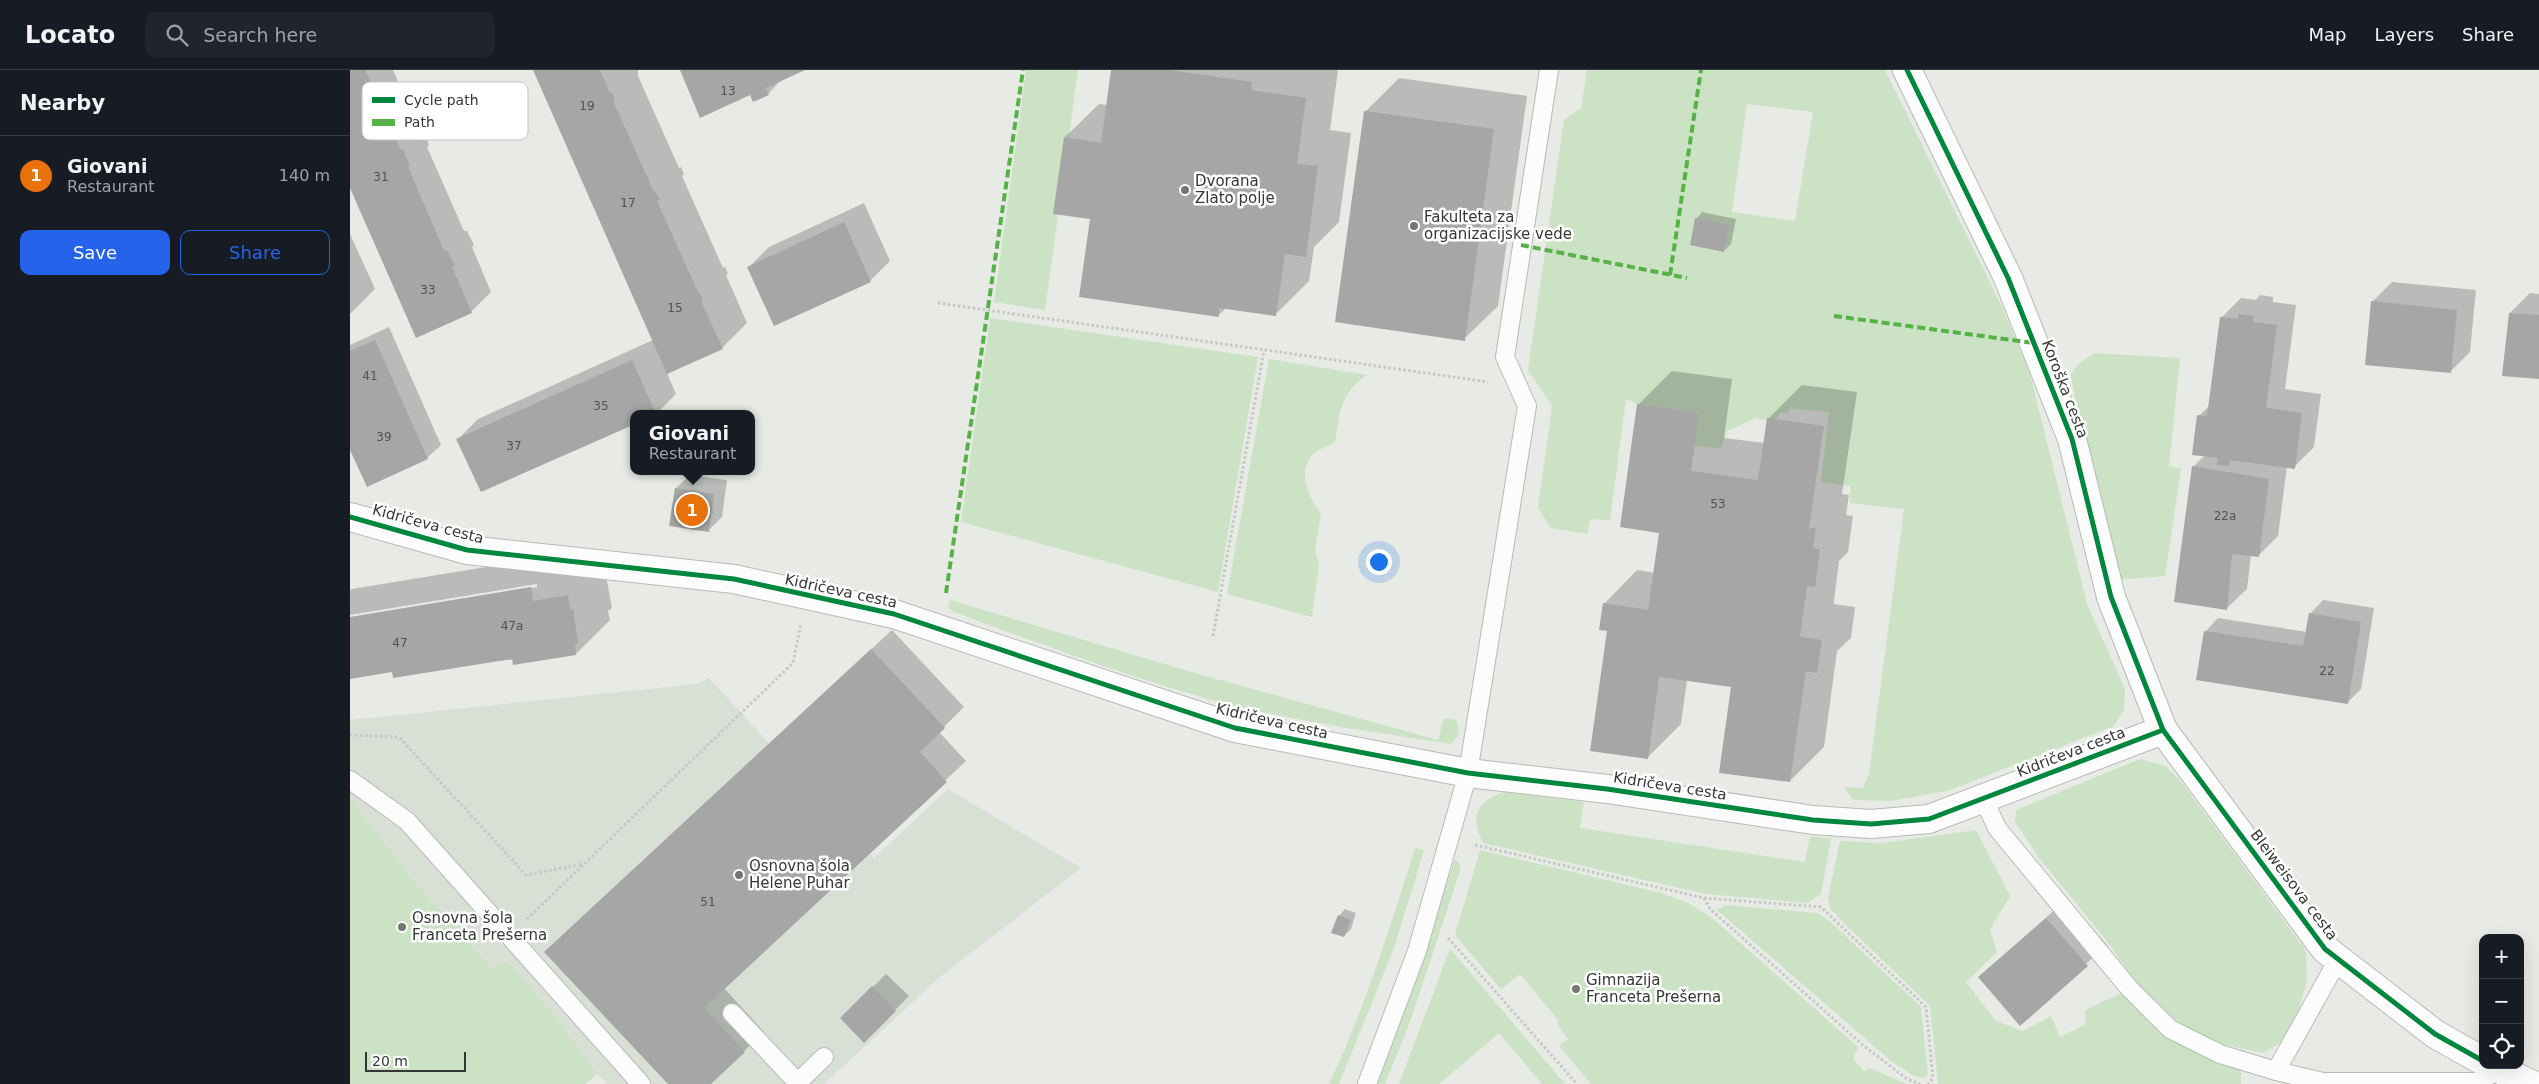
<!DOCTYPE html>
<html lang="en">
<head>
<meta charset="utf-8">
<style>
	body { margin:0; font-family:"DejaVu Sans",sans-serif; background:#20242c; color:#f1f3f6 }
	.controls { position:absolute; right:15px; bottom:15px; display:grid; overflow:hidden; border-radius:10px; box-shadow:0 5px 20px #0002 }
	.controls button { width:45px; height:45px; display:grid; place-items:center; padding:0; border:0; border-bottom:1px solid #363941; background:#171b24; color:#f1f3f6; font:25px sans-serif }
	.scale { position:absolute; left:15px; bottom:12px; width:101px; box-sizing:border-box; padding-left:5px; border:2px solid #353734; border-top:0; font-size:14px; line-height:18px; white-space:nowrap; color:#353734; -webkit-text-stroke:4px #fff; paint-order:stroke }
	.you { position:absolute; left:1028px; top:491px; width:18px; height:18px; margin:-12px; border:4px solid #fff; border-radius:50%; background:#1a73e8; box-shadow:0 0 0 8px #1a73e833 }
	.badge { display:grid; place-items:center; width:32px; height:32px; border-radius:50%; background:#2563eb; color:#fff; font-size:16px; font-weight:700 }
	.pin { position:absolute; translate:-50% -50%; border:2px solid #fff; box-shadow:0 1px 5px #0006 }
	.popup { position:absolute; left:280px; top:340px; width:125px; height:65px; box-sizing:border-box; display:grid; place-content:center; border-radius:10px; background:#171b24; filter:drop-shadow(0 1px 4px #0005); font-size:16px; white-space:nowrap; color:#9ea1a6 }
	.popup b { font-size:19px; color:#f1f3f6 }
	.popup::after { content:''; position:absolute; left:50%; top:100%; margin-left:-10px; border:10px solid transparent; border-top-color:#171b24 }
	.list { margin:0; padding:0; list-style:none }
	h2 { display:flex; justify-content:space-between; align-items:center; height:65px; margin:0; padding:0 20px; font-size:21px }
	h2 small { font-size:16px; font-weight:400; color:#9ea1a6 }
	.list li { display:grid; grid-template-columns:32px 1fr auto; gap:15px; align-items:center; box-sizing:border-box; height:80px; padding:0 20px; border-top:1px solid #363941 }
	.list b { display:block; font-size:19px; white-space:nowrap }
	.list p { margin:0; font-size:16px; white-space:nowrap; color:#9ea1a6 }
	.list em { font-size:16px; font-style:normal; color:#9ea1a6 }
	.actions { display:flex; gap:10px; padding:15px 20px }
	.actions a { flex:1; padding:11px 0; border:1px solid #2563eb; border-radius:10px; text-align:center; font-size:18px; color:#2563eb }
	.actions .main { background:#2563eb; color:#fff }
	.icon { flex:none; width:28px; height:28px; fill:none; stroke:currentColor; stroke-width:2; stroke-linecap:round; stroke-linejoin:round }
	.map { position:relative; flex:none; width:2189px; height:1014px; overflow:hidden }
	header { display:flex; align-items:center; gap:30px; box-sizing:border-box; height:70px; padding:0 25px; background:#171b24; border-bottom:1px solid #363941 }
	header strong { font-size:24px }
	nav { display:flex; gap:28px; margin-inline-start:auto; font-size:18px }
	.search { width:350px; height:45px; background:#20242c; display:flex; align-items:center; gap:12px; box-sizing:border-box; padding:0 18px; border-radius:10px; color:#9ea1a6; font-size:19px }
	main { display:flex }
	aside { flex:1; background:#171b24 }
	.map>svg:first-child { display:block }
	.built { fill:#d8dfd5 }
	.green { fill:#cbe2c5; fill-rule:evenodd }
	.shadow { fill:#0003; fill-rule:evenodd }
	.building { fill:#a5a6a5 }
	.lines { fill:none; stroke-linecap:round; stroke-linejoin:round }
	.lane-casing { stroke:#b7bab6; stroke-width:20 }
	.street-casing { stroke:#b7bab6; stroke-width:30 }
	.path { stroke:#c6c7c6; stroke-width:3; stroke-dasharray:2.5 2.5; stroke-linecap:butt }
	.lane { stroke:#fbfcfb; stroke-width:18 }
	.street { stroke:#fbfcfb; stroke-width:28 }
	.quiet { stroke:#56b246; stroke-width:4; stroke-dasharray:8 4; stroke-linecap:butt }
	.cycleway-casing { stroke:#fff; stroke-width:8 }
	.cycleway { stroke:#00873e; stroke-width:5 }
	.poi-dot { fill:#737672; stroke:#fff; stroke-width:2 }
	.labels { text-anchor:middle; dominant-baseline:central; stroke-width:5; stroke-linejoin:round; paint-order:stroke }
	.number-label { font-size:12px; fill:#515350 }
	.poi-label { font-size:15px; fill:#353734; stroke:#fff; text-anchor:start }
	.street-label { font-size:15px; fill:#353734; stroke:#fff }
	.key { fill:#fff; stroke:#c2c3c2; stroke-width:1 }
	.key-label { font-size:14px; fill:#353734 }
</style>
</head>
<body>
<header>
<strong>Locato</strong>
<div class="search"><svg class="icon" aria-label="search" viewBox="0 0 24 24"><circle cx="10" cy="10" r="6"/><path d="M15 15l6 6"/></svg>Search here</div>
<nav><a>Map</a><a>Layers</a><a>Share</a></nav>
</header>
<main>
<aside>
<h2>Nearby<small></small></h2>
<ul class="list">
<li><span class="badge" style="background:#e8710a">1</span><div><b>Giovani</b><p>Restaurant</p></div><em>140 m</em></li>
</ul>
<div class="actions"><a class="main">Save</a><a>Share</a></div>
</aside>
<div class="map">
<svg width="2189" height="1014" viewBox="0 0 2189 1014">
	<rect width="100%" height="100%" fill="#e7eae5"/>
	<!-- built -->
	<polygon class="built" points="359,608 524,788 598,719 731,798 590,907 474,1014 257,1014 247,1004 237,998 0,1014 0,650 347,614"/>
	<!-- green -->
	<g class="green">
		<polygon points="676,0 728,0 695,240 644,232"/>
		<path d="M1237 0H1535L1652 237 1680 304 1737 534 1775 619 1774 640 1764 656 1600 720 1542 731 1503 730 1494 717 1513 718 1519 704 1554 439 1500 433V416L1471 412 1479 342 1440 338 1438 343H1430L1424 352 1406 348 1377 361 1371 378 1344 376 1349 343 1287 334 1276 329 1260 450 1240 449 1237 464 1201 458 1188 438 1202 336 1178 300 1214 50 1231 38ZM1397 34 1463 42 1445 151 1382 142ZM1345 149 1380 155 1375 182 1340 175Z"/>
		<polygon points="640,248 908,287 868,522 611,452"/>
		<polygon points="1744,283 1830,288 1819,396 1831,399 1815,506 1767,510 1728,349 1721,304 1730,293"/>
		<path d="M919 289 1017 305C990 323 990 342 985 372 979 376 966 380 962 385 947 404 959 427 971 444L965 480 969 493 962 547 877 524Z"/>
		<path d="M600 530 848 604 1088 670 1094 648 1106 650C1111 661 1109 667 1100 674L1089 672C1013 660 936 650 862 630 774 605 689 573 604 542L598 537Z"/>
		<polygon points="1790,689 1815,696 1829,709 1956,881 1957,911 1946,948 1929,974 1912,983 1876,975 1846,964 1812,941 1786,912 1756,870 1690,789 1665,752 1666,740"/>
		<path d="M1154 722 1234 732 1230 758 1455 792 1460 766 1481 769 1471 824 1458 833 1356 824 1133 773C1120 746 1126 732 1154 722Z"/>
		<polygon points="0,729 64,812 144,901 157,891 202,943 247,1004 235,1014 0,1014"/>
		<polygon points="1626,760 1660,826 1640,860 1647,882 1616,912 1646,951 1673,961 1701,946 1710,967 1736,954 1735,940 1774,922 1811,958 1844,982 1891,999 1891,1014 1588,1014 1580,936 1491,850 1481,839 1478,828 1490,771 1532,773"/>
		<path d="M1065 778 1074 780 1045 875 989 1014H979C1015 938 1040 858 1065 778Z"/>
		<polygon points="1130,780 1311,823 1338,833 1361,847 1508,977 1503,989 1514,1001 1520,998 1557,1014 1241,1014 1209,976 1218,969 1207,954 1209,951 1170,904 1151,919 1105,865"/>
		<polygon points="1105,789 1110,794 1110,801 1060,952 1035,1014 1025,1014 1059,926"/>
		<polygon points="1375,835 1468,843 1483,854 1571,937 1578,1005 1573,1008 1564,1006 1541,991 1367,840"/>
		<polygon points="1100,879 1215,1014 1192,1014 1149,963 1089,1014 1049,1014"/>
	</g>
	<!-- shadow -->
	<g class="shadow">
		<polygon points="0,0 43,0 71,62 73,60 79,75 77,77 114,161 117,161 124,175 122,177 141,222 121,242 0,115"/>
		<polygon points="185,0 288,0 288,6 329,98 331,97 334,104 332,106 373,198 375,197 378,204 376,205 397,253 372,278 317,303 326,324 306,344 283,344 283,354 132,421 108,369 128,349 303,270"/>
		<polygon points="332,0 452,0 433,8 418,24 400,23"/>
		<polygon points="762,0 988,0 980,60 1001,63 989,152 964,177 959,211 925,245 876,238 868,246 741,148 715,67 749,34 757,35"/>
		<polygon points="1049,8 1177,26 1148,236 1114,269 1015,42"/>
		<polygon points="514,133 540,191 520,211 399,197 419,177"/>
		<polygon points="1352,142 1386,149 1381,174 1374,181 1346,149"/>
		<polygon points="0,164 25,219 0,244"/>
		<polygon points="2042,212 2126,220 2120,282 2100,302 2022,232"/>
		<polygon points="2180,223 2189,224 2189,308 2160,243"/>
		<polygon points="1910,225 1923,227 1923,232 1946,235 1935,319 1971,324 1964,377 1944,397 1937,396 1928,466 1908,486 1901,485 1897,519 1877,538 1843,397 1855,385 1849,346 1860,335 1871,248 1891,228 1906,230"/>
		<polygon points="39,257 91,375 77,388 0,376 0,275"/>
		<polygon points="1322,301 1382,309 1374,368 1415,373 1418,349 1452,315 1507,322 1492,424 1499,425 1496,445 1503,446 1498,482 1489,491 1484,531 1484,534 1505,537 1501,568 1487,581 1474,677 1440,711 1382,616 1337,610 1331,654 1297,688 1258,560 1254,534 1287,500 1305,503 1310,462 1288,335"/>
		<polygon points="340,405 377,410 372,447 358,461 326,418"/>
		<path d="M214 484 256 506 262 538 258 541 260 550 226 584 43 600 0 607V521L2 519ZM187 514V517L0 548V545Z"/>
		<polygon points="1973,530 2024,538 2011,619 1998,632 1855,562 1868,548 1957,562 1960,544"/>
		<polygon points="542,560 614,637 589,662 616,691 374,918 414,962 360,1014 320,1014 216,862"/>
		<polygon points="1717,829 1757,875 1670,954 1629,907"/>
		<polygon points="995,839 1006,843 1001,859 994,866 989,846"/>
		<polygon points="536,904 559,926 514,971 492,948"/>
	</g>
	<!-- building -->
	<g class="building">
		<polygon points="0,0 15,0 51,80 53,79 60,96 58,97 94,181 97,180 105,196 102,197 122,243 66,268 0,118"/>
		<polygon points="183,0 250,0 260,23 262,22 265,31 263,31 304,122 305,121 310,130 307,131 348,222 349,222 353,230 351,231 373,279 317,304"/>
		<polygon points="330,0 455,0 416,18 419,25 403,32 400,25 350,48"/>
		<polygon points="761,0 819,0 902,12 901,20 956,28 947,94 968,96 956,187 935,184 926,246 869,238 869,247 729,227 740,149 703,144 714,67 751,73"/>
		<polygon points="1014,41 1144,59 1115,271 985,252"/>
		<polygon points="1345,148 1380,155 1374,182 1340,175"/>
		<polygon points="494,152 521,212 424,256 397,197"/>
		<polygon points="2021,231 2107,240 2101,303 2015,295"/>
		<polygon points="2159,243 2189,245 2189,309 2152,306"/>
		<polygon points="1889,244 1904,246 1903,252 1927,255 1916,338 1952,343 1945,399 1880,390 1879,396 1867,395 1868,388 1842,385 1847,345 1857,346 1870,247 1888,249"/>
		<polygon points="25,270 78,389 17,417 0,380 0,281"/>
		<polygon points="282,290 306,344 283,344 283,355 131,422 106,369"/>
		<polygon points="1287,334 1349,343 1341,401 1408,410 1417,348 1474,356 1459,458 1466,458 1463,478 1470,479 1465,517 1457,516 1450,565 1451,567 1472,570 1467,603 1456,601 1440,712 1369,703 1381,617 1309,607 1298,689 1240,681 1257,561 1249,560 1253,533 1298,540 1309,463 1270,457"/>
		<polygon points="1842,396 1919,409 1909,487 1882,484 1877,540 1824,532"/>
		<polygon points="325,418 364,424 359,462 319,456"/>
		<polygon points="181,517 183,531 218,525 220,540 223,539 228,573 225,574 226,585 163,595 162,589 43,608 42,602 0,609 0,547"/>
		<polygon points="1959,543 2011,552 1998,634 1846,610 1854,561 1953,576"/>
		<polygon points="521,579 595,658 570,682 597,712 354,938 395,982 361,1014 318,1014 194,882"/>
		<polygon points="988,845 1001,850 994,867 981,863"/>
		<polygon points="1696,848 1738,896 1670,956 1628,907"/>
		<polygon points="522,916 546,941 514,973 490,948"/>
	</g>
	<g class="lines">
		<defs>
			<g id="lane">
				<polyline points="0,710 57,751 291,1014"/>
				<polyline points="1634,730 1647,758 1779,918 1820,959 1870,984 1926,1001 1989,888"/>
				<polyline points="382,943 448,1013"/>
				<polyline points="1926,1001 1973,1012 2132,1012 2145,998"/>
				<polyline points="446,1014 474,987"/>
				<polyline points="1017,1014 1067,881 1118,703 1177,336 1155,287 1199,0"/>
			</g>
			<g id="street">
				<polyline points="1557,0 1658,208 1722,369 1761,527 1813,660 1975,879 2085,964 2133,991"/>
				<polyline points="0,447 117,480 384,509 544,544 885,658 1118,703 1257,719 1463,750 1521,754 1579,749 1813,660"/>
				<polyline points="2140,995 2181,1014"/>
			</g>
		</defs>
		<!-- lane casing -->
		<use href="#lane" class="lane-casing"/>
		<!-- street casing -->
		<use href="#street" class="street-casing"/>
		<!-- path -->
		<g class="path">
			<polyline points="588,233 1138,312"/>
			<polyline points="863,566 914,280"/>
			<polyline points="0,665 49,667 176,805 232,794"/>
			<polyline points="1125,775 1354,828 1471,837 1576,937 1583,1008 1578,1014"/>
			<polyline points="1354,828 1360,839 1514,976 1557,1009 1570,1014"/>
			<polyline points="177,849 443,593 451,554"/>
			<polyline points="1098,868 1227,1014"/>
		</g>
		<!-- lane -->
		<use href="#lane" class="lane"/>
		<!-- street -->
		<use href="#street" class="street"/>
		<!-- quiet -->
		<g class="quiet">
			<polyline points="1171,175 1337,208"/>
			<polyline points="1320,205 1351,0"/>
			<polyline points="1484,246 1684,273"/>
			<polyline points="596,523 673,0"/>
		</g>
		<defs>
			<g id="cycleway">
				<polyline points="1557,0 1658,208 1722,369 1761,527 1813,660 1975,879 2085,964 2133,991"/>
				<polyline points="0,447 117,480 384,509 544,544 885,658 1118,703 1257,719 1463,750 1521,754 1579,749 1813,660"/>
			</g>
		</defs>
		<!-- cycleway casing -->
		<use href="#cycleway" class="cycleway-casing"/>
		<!-- cycleway -->
		<use href="#cycleway" class="cycleway"/>
	</g>
	<!-- markers -->
	<g class="poi-dot">
		<circle cx="835" cy="120" r="5"/>
		<circle cx="1064" cy="156" r="5"/>
		<circle cx="389" cy="805" r="5"/>
		<circle cx="52" cy="857" r="5"/>
		<circle cx="1226" cy="919" r="5"/>
	</g>
	<g class="labels">
		<!-- number labels -->
		<g class="number-label">
			<text x="378" y="21">13</text>
			<text x="237" y="36">19</text>
			<text x="31" y="107">31</text>
			<text x="278" y="133">17</text>
			<text x="78" y="220">33</text>
			<text x="325" y="238">15</text>
			<text x="20" y="306">41</text>
			<text x="251" y="336">35</text>
			<text x="34" y="367">39</text>
			<text x="164" y="376">37</text>
			<text x="1368" y="434">53</text>
			<text x="1875" y="446">22a</text>
			<text x="162" y="556">47a</text>
			<text x="50" y="573">47</text>
			<text x="1977" y="601">22</text>
			<text x="358" y="832">51</text>
		</g>
		<!-- poi labels -->
		<g class="poi-label">
			<text x="845" y="111">Dvorana<tspan x="845" dy="17">Zlato polje</tspan></text>
			<text x="1074" y="147">Fakulteta za<tspan x="1074" dy="17">organizacijske vede</tspan></text>
			<text x="399" y="796">Osnovna šola<tspan x="399" dy="17">Helene Puhar</tspan></text>
			<text x="62" y="848">Osnovna šola<tspan x="62" dy="17">Franceta Prešerna</tspan></text>
			<text x="1236" y="910">Gimnazija<tspan x="1236" dy="17">Franceta Prešerna</tspan></text>
		</g>
		<!-- street labels -->
		<g class="street-label">
			<text transform="translate(1715 319) rotate(69)">Koroška cesta</text>
			<text transform="translate(78 454) rotate(15)">Kidričeva cesta</text>
			<text transform="translate(491 521) rotate(12)">Kidričeva cesta</text>
			<text transform="translate(922 651) rotate(13)">Kidričeva cesta</text>
			<text transform="translate(1721 682) rotate(-21)">Kidričeva cesta</text>
			<text transform="translate(1320 716) rotate(9)">Kidričeva cesta</text>
			<text transform="translate(1944 815) rotate(53)">Bleiweisova cesta</text>
		</g>
	</g>
	<!-- legend -->
	<rect x="12" y="12" width="166" height="58" rx="8" class="key"/>
	<rect x="22" y="27" width="23" height="6" fill="#00873e"/>
	<rect x="22" y="49" width="23" height="7" fill="#56b246"/>
	<g class="key-label">
		<text x="54" y="35">Cycle path</text>
		<text x="54" y="57">Path</text>
	</g>
</svg>
<div class="controls">
<button>+</button>
<button>−</button>
<button><svg class="icon" aria-label="locate" viewBox="0 0 24 24"><circle cx="12" cy="12" r="6"/><path d="M12 2v4M12 18v4M2 12h4M18 12h4"/></svg></button>
</div>
<div class="scale">20 m</div>
<div class="you"></div>
<div class="pin badge" style="left:342px;top:440px;background:#e8710a">1</div>
<div class="popup"><b>Giovani</b>Restaurant</div>
</div>
</main>
</body>
</html>
